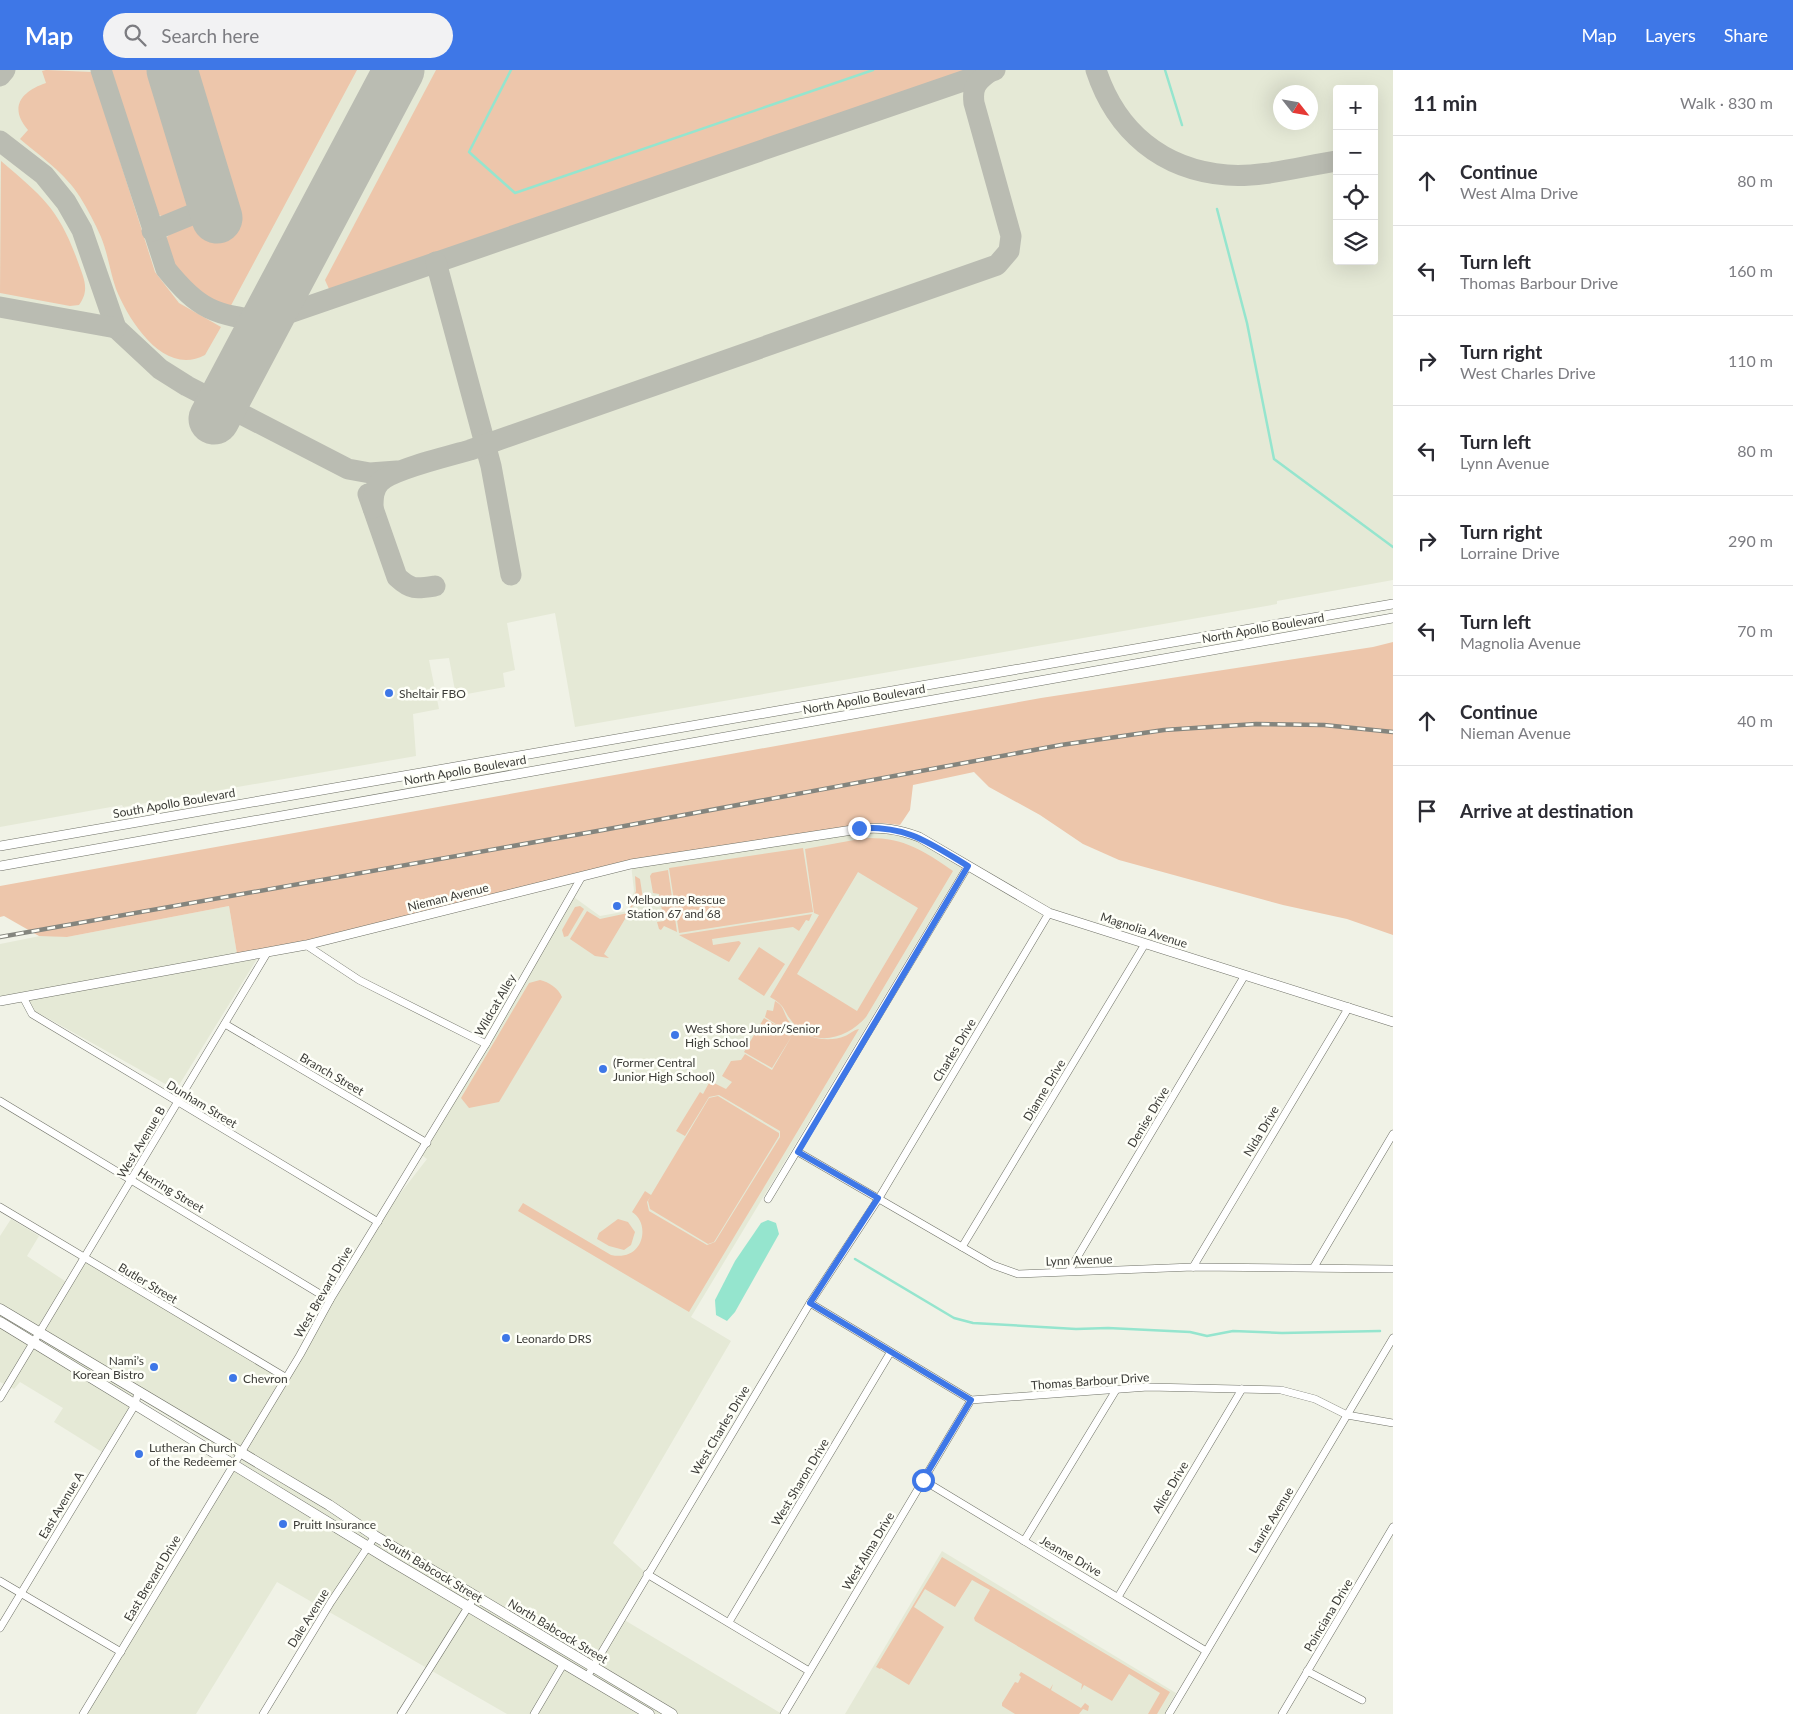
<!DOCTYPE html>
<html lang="en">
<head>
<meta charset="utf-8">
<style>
	body { margin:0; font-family:Lato,sans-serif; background:#f2f2f3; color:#2b2b33 }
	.controls { position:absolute; right:15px; top:15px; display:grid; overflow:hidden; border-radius:5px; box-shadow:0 5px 20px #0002 }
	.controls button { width:45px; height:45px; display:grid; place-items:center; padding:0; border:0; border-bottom:1px solid #e1e1e2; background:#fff; color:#2b2b33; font:25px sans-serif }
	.compass { position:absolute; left:1273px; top:15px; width:45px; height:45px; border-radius:50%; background:#fff; box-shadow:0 5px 20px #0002; rotate:121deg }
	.stop { position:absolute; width:15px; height:15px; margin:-11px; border:4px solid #3e77e7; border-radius:50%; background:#fff }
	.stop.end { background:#3e77e7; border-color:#fff; box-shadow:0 1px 5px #0008 }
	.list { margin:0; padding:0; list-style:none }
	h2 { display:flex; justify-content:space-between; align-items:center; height:65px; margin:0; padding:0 20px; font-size:21px }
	h2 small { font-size:16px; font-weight:400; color:#7c7c81 }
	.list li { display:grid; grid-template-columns:32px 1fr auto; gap:15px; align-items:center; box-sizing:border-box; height:90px; padding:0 20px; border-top:1px solid #e1e1e2 }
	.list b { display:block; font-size:19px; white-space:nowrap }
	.list p { margin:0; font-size:16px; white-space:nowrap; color:#7c7c81 }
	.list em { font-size:16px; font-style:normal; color:#7c7c81 }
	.icon { flex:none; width:28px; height:28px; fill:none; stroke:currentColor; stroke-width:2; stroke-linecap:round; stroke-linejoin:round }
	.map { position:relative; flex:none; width:1393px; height:1644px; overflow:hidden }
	header { display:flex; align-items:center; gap:30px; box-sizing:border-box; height:70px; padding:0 25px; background:#3e77e7; color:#fff }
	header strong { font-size:24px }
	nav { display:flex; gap:28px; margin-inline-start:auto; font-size:18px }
	.search { width:350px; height:45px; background:#f2f2f3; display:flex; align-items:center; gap:12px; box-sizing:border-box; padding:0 18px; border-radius:28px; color:#7c7c81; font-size:19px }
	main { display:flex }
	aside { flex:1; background:#fff }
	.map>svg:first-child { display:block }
	.built { fill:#e5e9d6; fill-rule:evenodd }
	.green { fill:#edc6ab; fill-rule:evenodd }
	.water { fill:#95e5ce }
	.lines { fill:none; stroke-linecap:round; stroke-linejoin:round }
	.stream { stroke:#95e5ce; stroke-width:2.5 }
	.taxiway { stroke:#babcb2; stroke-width:21 }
	.runway { stroke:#babcb2; stroke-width:51 }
	.minor-casing { stroke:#6e7066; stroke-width:8 }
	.tertiary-casing { stroke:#6e7066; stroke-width:10 }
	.secondary-casing { stroke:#6e7066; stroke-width:11 }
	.minor { stroke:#fff; stroke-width:7 }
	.tertiary { stroke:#fff; stroke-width:9 }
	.secondary { stroke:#fff; stroke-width:10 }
	.rail-casing { stroke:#84857e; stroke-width:4.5 }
	.rail { stroke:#fefff8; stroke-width:2.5; stroke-dasharray:8; stroke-linecap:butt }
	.route { stroke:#3e77e7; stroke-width:6 }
	.poi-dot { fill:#3e77e7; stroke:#fefff8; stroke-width:2 }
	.labels { text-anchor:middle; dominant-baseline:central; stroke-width:5; stroke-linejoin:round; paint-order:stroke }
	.street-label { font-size:12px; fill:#3c3c38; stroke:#fefff8 }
	.poi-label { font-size:12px; fill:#3c3c38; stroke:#fefff8; text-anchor:start }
</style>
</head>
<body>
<header>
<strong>Map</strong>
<div class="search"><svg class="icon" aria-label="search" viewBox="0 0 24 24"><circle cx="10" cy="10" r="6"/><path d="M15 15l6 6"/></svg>Search here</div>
<nav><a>Map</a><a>Layers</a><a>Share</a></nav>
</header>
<main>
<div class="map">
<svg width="1393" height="1644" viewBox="0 0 1393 1644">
	<rect width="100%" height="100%" fill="#f0f2e6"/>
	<!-- built -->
	<g class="built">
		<path d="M0 0H1393V510L1277 531V534L575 657 555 543 507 553 515 600 503 603 505 617 456 626 449 588 429 590 439 639 413 644 416 686 123 737 122 735 0 757ZM1337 19H1374V191H1337ZM1280 22H1310V52H1280Z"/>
		<polygon points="859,759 902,760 964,794 691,1247 731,1271 613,1473 647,1504 621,1548 782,1644 507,1644 277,1512 196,1644 83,1644 234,1387 138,1328 102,1382 54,1352 63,1338 20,1312 14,1319 0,1312 0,1166 11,1149 39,1166 27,1186 68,1213 84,1187 285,1307 378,1152 427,1089 420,1084 571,825 600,846 628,841 634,821 631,794"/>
		<polygon points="229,836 237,884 0,927 0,874 45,865 67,867"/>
		<polygon points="257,889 176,1020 35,941 29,930"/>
		<polygon points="942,1481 1176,1623 1165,1644 845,1644"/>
	</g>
	<!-- green -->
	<g class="green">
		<path d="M46 0 92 2 155 202 179 233 221 257 205 285C164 307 129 251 116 219 110 202 108 184 101 167 95 153 88 140 80 127 66 104 40 86 20 69L28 60C8 37 22 21 46 13L42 1Z"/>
		<path d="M107 0H159L195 116C196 144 167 158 148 137Z"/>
		<path d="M186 0H357L228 241C205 240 143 188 169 165 179 156 216 149 230 144Z"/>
		<polygon points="436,0 966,0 338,219 329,219 325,210"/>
		<path d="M1 91C43 127 59 139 78 192 84 209 90 220 79 235L70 236 0 223Z"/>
		<polygon points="1393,572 1393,865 1347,849 1283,835 1119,790 1083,774 1040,745 989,717 974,702 913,715 910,740 900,755 881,753 858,755 629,790 306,871 237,884 229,836 67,867 39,866 4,846 0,847 0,816 1041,628 1373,577"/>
		<path d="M865 768C903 767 923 780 953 801L866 947C848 968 816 978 795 955 782 941 788 937 770 927L819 845 814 843 805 779ZM858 802 918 838 857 941 797 904Z"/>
		<polygon points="803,778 813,842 679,863 669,798"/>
		<polygon points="668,800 677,862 664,856 661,860 659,859 657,852 664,851 659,824 653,823 650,806 652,803"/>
		<polygon points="635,806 640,809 643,829 637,829 604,884 609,888 595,886 570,869 587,841 600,849 628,843 636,821"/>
		<polygon points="580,836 584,839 568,866 564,867 562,860 575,837"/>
		<polygon points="812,844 809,851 806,850 799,861 793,857 712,869 713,875 739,871 741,873 729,892 679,865"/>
		<polygon points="759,877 785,894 764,926 738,909"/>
		<path d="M540 910C549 912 558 918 562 927L499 1032 469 1038 461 1028 529 913Z"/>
		<path d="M775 931C784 936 783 941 788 950 800 967 826 974 845 966 850 964 853 960 859 959L689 1242 518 1141 523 1133 611 1185C644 1192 651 1153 632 1142L645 1121 651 1125 709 1028 718 1026 779 1063V1066L714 1172 708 1174 650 1139 648 1131 650 1127 647 1132 649 1141 707 1175 715 1172 780 1067V1061L719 1025 709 1027 685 1066 676 1061 700 1022 703 1024 710 1011 726 1019 732 1012 722 1006 731 991 741 990 745 984 772 1000 793 964 772 998 744 982 764 948 785 960 765 947 767 940 773 941Z"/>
		<polygon points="618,1149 628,1152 635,1162 631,1175 624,1180 609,1176 597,1169 599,1163"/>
		<polygon points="942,1487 1170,1622 1157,1644 1148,1644 1160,1623 1129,1604 1112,1631 1084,1615 1081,1620 1082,1614 975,1551 974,1548 990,1520 972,1510 955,1537 925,1519 914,1537 944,1557 909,1615 881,1598 880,1599 876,1597"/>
		<polygon points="1021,1602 1050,1619 1053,1614 1051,1620 1081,1638 1085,1633 1089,1636 1088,1641 1083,1639 1079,1644 1015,1644 1002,1636 1002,1633 1015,1612 1018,1613 1021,1607 1019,1605"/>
	</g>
	<!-- water -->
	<polygon class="water" points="768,1150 776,1153 779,1164 735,1242 727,1251 716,1245 715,1230 735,1191 761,1153"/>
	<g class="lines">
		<!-- stream -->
		<g class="stream">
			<polyline points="511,0 469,82 515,123 873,0"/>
			<polyline points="1165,0 1182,55"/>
			<polyline points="1217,139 1247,253 1274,389 1393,477"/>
			<polyline points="855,1189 954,1248 973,1253 1076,1259 1108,1258 1190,1262 1207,1266 1233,1261 1282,1263 1380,1261"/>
		</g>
		<!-- taxiway -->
		<g class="taxiway">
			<path d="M101 0 166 199C199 240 214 245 266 251L995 0"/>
			<path d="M1096 0C1116 61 1162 100 1227 105 1260 108 1303 96 1337 91"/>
			<polyline points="0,6 5,0"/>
			<polyline points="0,71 44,105 66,132 82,160 116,258 160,299 187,316 348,399 370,403 397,401"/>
			<polyline points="152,161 213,136"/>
			<polyline points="436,192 491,396 511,505"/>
			<polyline points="0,237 116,258"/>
			<path d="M368 424 397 507C411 520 416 519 435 516"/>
			<path d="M373 438C373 429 373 419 380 412 393 399 450 386 470 380L997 195 1009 181 1011 166 974 33C972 18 976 12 988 3"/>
		</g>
		<!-- runway -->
		<g class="runway">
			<polyline points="172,0 217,148"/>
			<polyline points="214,349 399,0"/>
		</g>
		<defs>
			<g id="minor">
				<polyline points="306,875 359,910 486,974"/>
				<polyline points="23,927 32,944 378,1152"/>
				<polyline points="225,954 427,1073"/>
				<polyline points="0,1031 330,1230"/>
				<polyline points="798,1082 993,1195 1018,1204 1193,1197 1393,1199"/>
				<polyline points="768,1129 968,796"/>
				<polyline points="0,1137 285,1307"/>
				<polyline points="962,1177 1145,874"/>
				<polyline points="1193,1197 1349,937"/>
				<polyline points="1314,1197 1393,1064"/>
				<polyline points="1069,1201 1245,905"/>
				<polyline points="810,1233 971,1330 1148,1317 1281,1320 1315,1329 1347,1345 1393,1353"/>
				<polyline points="0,1328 267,883"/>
				<polyline points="923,1410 1206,1581"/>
				<polyline points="1024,1471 1116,1320"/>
				<polyline points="647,1504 809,1601"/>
				<polyline points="0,1511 121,1582"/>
				<polyline points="1118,1527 1242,1319"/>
				<polyline points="729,1552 890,1283"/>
				<polyline points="0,1558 135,1335 138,1322"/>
				<polyline points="1307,1601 1362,1630"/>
				<polyline points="587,1607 810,1233 879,1128 1049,843"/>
				<polyline points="83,1644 300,1285 330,1230 486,974 581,808"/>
				<polyline points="263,1644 331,1532 375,1466"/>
				<polyline points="401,1644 475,1526"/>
				<polyline points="534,1644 564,1593"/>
				<polyline points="784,1644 971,1330"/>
				<polyline points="1169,1644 1393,1268"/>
				<polyline points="1282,1644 1393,1457"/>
			</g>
			<g id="tertiary">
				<polyline points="0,776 1393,534"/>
				<polyline points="0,796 1393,548"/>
				<path d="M0 931 306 875 631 794 859 759C881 757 898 759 919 767L1049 843 1393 952"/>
			</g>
			<g id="secondary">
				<polyline points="0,1239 329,1435 375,1466 672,1644"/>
				<polyline points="0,1252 388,1489 649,1644"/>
			</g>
		</defs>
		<!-- minor casing -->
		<use href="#minor" class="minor-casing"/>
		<!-- tertiary casing -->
		<use href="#tertiary" class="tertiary-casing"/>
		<!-- secondary casing -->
		<use href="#secondary" class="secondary-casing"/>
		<!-- minor -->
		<use href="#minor" class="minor"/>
		<!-- tertiary -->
		<use href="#tertiary" class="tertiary"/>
		<!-- secondary -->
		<use href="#secondary" class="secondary"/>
		<defs>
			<polyline id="rail" points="0,867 603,760 1061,675 1164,660 1256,654 1324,655 1393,662"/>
		</defs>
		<!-- rail casing -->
		<use href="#rail" class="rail-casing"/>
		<!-- rail -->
		<use href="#rail" class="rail"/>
	</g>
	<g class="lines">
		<!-- route -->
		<path class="route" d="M859 758C908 756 928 772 968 796L798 1082 878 1128 810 1233 971 1330 923 1410"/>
	</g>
	<!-- markers -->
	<g class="poi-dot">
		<circle cx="389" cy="623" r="5"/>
		<circle cx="617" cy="836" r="5"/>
		<circle cx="675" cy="965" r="5"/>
		<circle cx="603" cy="999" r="5"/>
		<circle cx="506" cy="1268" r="5"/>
		<circle cx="154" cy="1297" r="5"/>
		<circle cx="233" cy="1308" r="5"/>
		<circle cx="139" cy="1384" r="5"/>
		<circle cx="283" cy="1454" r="5"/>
	</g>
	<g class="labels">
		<!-- street labels -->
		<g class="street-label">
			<text transform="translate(1263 558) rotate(-10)">North Apollo Boulevard</text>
			<text transform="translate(864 629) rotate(-10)">North Apollo Boulevard</text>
			<text transform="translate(465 700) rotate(-10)">North Apollo Boulevard</text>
			<text transform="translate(174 733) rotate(-10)">South Apollo Boulevard</text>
			<text transform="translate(448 827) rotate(-14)">Nieman Avenue</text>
			<text transform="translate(1144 860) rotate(18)">Magnolia Avenue</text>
			<text transform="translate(495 935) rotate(-60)">Wildcat Alley</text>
			<text transform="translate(954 980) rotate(-59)">Charles Drive</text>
			<text transform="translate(332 1004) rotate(30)">Branch Street</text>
			<text transform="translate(1044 1020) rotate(-59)">Dianne Drive</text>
			<text transform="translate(202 1034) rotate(31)">Dunham Street</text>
			<text transform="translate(1148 1047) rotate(-59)">Denise Drive</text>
			<text transform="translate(1261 1061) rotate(-59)">Nida Drive</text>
			<text transform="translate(141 1072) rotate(-59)">West Avenue B</text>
			<text transform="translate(171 1120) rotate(31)">Herring Street</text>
			<text transform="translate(1079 1190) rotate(-2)">Lynn Avenue</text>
			<text transform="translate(148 1213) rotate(31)">Butler Street</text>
			<text transform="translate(323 1222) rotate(-60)">West Brevard Drive</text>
			<text transform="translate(1090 1311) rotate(-4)">Thomas Barbour Drive</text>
			<text transform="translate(720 1360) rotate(-59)">West Charles Drive</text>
			<text transform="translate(800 1412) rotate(-59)">West Sharon Drive</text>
			<text transform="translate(1170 1417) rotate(-59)">Alice Drive</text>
			<text transform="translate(61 1435) rotate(-59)">East Avenue A</text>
			<text transform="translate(1271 1450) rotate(-59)">Laurie Avenue</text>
			<text transform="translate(868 1481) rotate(-59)">West Alma Drive</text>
			<text transform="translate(1071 1486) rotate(30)">Jeanne Drive</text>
			<text transform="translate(433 1500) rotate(31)">South Babcock Street</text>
			<text transform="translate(152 1508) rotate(-59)">East Brevard Drive</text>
			<text transform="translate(1328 1545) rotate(-59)">Poinciana Drive</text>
			<text transform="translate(308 1548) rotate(-58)">Dale Avenue</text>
			<text transform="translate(558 1561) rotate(31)">North Babcock Street</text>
		</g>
		<!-- poi labels -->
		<g class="poi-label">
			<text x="399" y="623">Sheltair FBO</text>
			<text x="627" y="829">Melbourne Rescue<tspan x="627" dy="14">Station 67 and 68</tspan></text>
			<text x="685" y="958">West Shore Junior/Senior<tspan x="685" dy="14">High School</tspan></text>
			<text x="613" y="992">(Former Central<tspan x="613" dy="14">Junior High School)</tspan></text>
			<text x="516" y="1268">Leonardo DRS</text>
			<text x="144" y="1290" text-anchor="end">Nami’s<tspan x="144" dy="14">Korean Bistro</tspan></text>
			<text x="243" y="1308">Chevron</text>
			<text x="149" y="1377">Lutheran Church<tspan x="149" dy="14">of the Redeemer</tspan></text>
			<text x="293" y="1454">Pruitt Insurance</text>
		</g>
	</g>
</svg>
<div class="controls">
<button>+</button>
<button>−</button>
<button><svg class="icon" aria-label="locate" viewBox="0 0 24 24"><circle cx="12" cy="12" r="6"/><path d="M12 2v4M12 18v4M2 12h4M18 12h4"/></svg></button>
<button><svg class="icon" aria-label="layers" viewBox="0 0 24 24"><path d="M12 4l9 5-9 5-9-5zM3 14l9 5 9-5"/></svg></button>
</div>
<svg class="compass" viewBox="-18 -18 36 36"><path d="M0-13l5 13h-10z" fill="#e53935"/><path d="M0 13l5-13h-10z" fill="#7c7c81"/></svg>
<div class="stop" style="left:923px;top:1410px"></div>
<div class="stop end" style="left:859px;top:758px"></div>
</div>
<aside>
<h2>11 min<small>Walk · 830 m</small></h2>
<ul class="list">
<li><svg class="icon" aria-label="ahead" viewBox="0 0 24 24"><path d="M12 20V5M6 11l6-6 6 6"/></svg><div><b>Continue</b><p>West Alma Drive</p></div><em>80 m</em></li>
<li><svg class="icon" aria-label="left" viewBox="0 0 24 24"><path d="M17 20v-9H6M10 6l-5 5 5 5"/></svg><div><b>Turn left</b><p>Thomas Barbour Drive</p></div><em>160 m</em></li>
<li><svg class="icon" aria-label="right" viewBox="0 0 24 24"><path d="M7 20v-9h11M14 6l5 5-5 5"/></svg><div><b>Turn right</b><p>West Charles Drive</p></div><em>110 m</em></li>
<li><svg class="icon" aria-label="left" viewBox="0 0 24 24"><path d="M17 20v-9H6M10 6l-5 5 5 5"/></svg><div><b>Turn left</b><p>Lynn Avenue</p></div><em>80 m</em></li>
<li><svg class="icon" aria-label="right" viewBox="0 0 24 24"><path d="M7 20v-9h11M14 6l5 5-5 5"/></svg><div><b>Turn right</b><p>Lorraine Drive</p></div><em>290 m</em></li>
<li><svg class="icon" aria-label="left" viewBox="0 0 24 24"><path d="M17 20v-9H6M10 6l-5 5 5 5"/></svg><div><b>Turn left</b><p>Magnolia Avenue</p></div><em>70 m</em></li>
<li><svg class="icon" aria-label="ahead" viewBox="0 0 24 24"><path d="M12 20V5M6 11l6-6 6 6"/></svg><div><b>Continue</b><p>Nieman Avenue</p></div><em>40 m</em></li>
<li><svg class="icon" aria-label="arrive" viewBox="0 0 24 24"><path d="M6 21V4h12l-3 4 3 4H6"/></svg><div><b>Arrive at destination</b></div></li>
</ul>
</aside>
</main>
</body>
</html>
